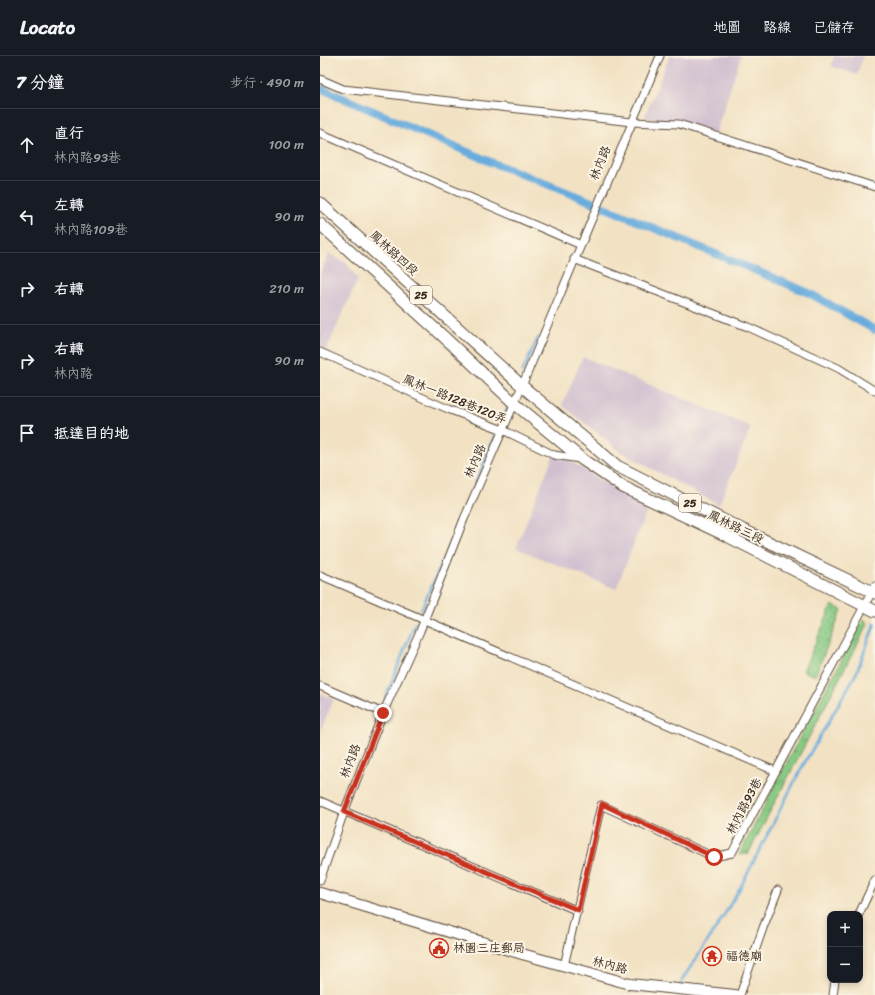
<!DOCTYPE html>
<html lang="zh-TW">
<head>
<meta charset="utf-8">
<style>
	body { margin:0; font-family:Sriracha,"LXGW WenKai TC",sans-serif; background:#242831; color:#f1f3f6 }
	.controls { position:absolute; right:12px; bottom:12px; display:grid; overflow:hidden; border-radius:8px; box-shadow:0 2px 6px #0003 }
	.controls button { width:36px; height:36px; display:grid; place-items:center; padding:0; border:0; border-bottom:1px solid #363941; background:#171b24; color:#f1f3f6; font:20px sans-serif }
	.stop { position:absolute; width:12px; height:12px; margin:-9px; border:3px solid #c8321e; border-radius:50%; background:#fff }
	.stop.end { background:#c8321e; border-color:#fff; box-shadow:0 1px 4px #0008 }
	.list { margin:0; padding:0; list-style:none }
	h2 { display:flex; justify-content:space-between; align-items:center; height:52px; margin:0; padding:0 16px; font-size:17px }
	h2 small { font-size:13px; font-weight:400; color:#9ea1a6 }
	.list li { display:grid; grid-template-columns:26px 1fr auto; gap:12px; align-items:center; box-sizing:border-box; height:72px; padding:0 16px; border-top:1px solid #363941 }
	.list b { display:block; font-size:15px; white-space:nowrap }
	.list p { margin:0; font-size:13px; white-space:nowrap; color:#9ea1a6 }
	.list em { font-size:13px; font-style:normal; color:#9ea1a6 }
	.icon { flex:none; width:22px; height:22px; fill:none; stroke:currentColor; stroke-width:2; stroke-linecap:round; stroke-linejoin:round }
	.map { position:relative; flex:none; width:555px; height:939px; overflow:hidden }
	header { display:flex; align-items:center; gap:24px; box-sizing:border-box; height:56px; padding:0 20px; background:#171b24; border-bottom:1px solid #363941 }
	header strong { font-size:19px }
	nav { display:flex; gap:22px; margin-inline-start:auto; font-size:14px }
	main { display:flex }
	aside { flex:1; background:#171b24 }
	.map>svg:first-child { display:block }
	.industrial { fill:#cfbdcf }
	.grass { fill:url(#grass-dots); stroke:#617a50 }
	.park { fill:url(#park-tufts); stroke:#617a50 }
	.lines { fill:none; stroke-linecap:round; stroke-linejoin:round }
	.stream { stroke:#67acdd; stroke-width:2.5 }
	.canal { stroke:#67acdd; stroke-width:8 }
	.street-casing { stroke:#564637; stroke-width:9 }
	.secondary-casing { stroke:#564637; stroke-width:12 }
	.primary-casing { stroke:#564637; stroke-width:13 }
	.street { stroke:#fff; stroke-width:7 }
	.secondary { stroke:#fff; stroke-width:10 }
	.primary { stroke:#fff; stroke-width:11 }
	.route { stroke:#c8321e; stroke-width:5 }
	.labels { text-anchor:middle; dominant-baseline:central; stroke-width:4; stroke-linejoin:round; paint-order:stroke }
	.shield { fill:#fcf5e5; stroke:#75675a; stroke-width:1 }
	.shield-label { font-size:11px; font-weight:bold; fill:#3b2a1e }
	.street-label { font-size:12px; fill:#3b2a1e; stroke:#fcf5e5 }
	.poi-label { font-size:12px; fill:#3b2a1e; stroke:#fcf5e5; text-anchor:start }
</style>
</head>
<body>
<header>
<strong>Locato</strong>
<nav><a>地圖</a><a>路線</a><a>已儲存</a></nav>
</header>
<main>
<aside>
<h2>7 分鐘<small>步行 · 490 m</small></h2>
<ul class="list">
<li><svg class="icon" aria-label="ahead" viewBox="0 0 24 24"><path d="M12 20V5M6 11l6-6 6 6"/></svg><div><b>直行</b><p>林內路93巷</p></div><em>100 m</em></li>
<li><svg class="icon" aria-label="left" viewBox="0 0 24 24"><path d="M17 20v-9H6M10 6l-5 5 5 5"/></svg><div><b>左轉</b><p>林內路109巷</p></div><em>90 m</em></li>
<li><svg class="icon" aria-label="right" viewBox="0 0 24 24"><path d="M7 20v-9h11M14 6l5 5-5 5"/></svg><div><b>右轉</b></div><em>210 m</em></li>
<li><svg class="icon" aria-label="right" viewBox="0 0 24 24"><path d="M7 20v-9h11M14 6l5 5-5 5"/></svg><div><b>右轉</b><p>林內路</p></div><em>90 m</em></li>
<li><svg class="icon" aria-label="arrive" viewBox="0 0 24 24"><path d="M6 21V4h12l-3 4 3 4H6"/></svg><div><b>抵達目的地</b></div></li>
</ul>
</aside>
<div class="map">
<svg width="555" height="939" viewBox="0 0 555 939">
	<defs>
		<pattern id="grass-dots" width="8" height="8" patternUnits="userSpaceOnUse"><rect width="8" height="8" fill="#87ca83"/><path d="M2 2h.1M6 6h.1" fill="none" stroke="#70a46b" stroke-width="1.8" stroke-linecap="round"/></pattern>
		<pattern id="park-tufts" width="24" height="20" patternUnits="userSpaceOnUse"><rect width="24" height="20" fill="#87ca83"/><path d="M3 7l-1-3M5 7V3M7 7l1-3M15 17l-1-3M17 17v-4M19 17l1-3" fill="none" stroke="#70a46b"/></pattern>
	</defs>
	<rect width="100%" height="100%" fill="#fcf5e5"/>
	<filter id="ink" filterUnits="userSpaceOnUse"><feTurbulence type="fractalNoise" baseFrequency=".025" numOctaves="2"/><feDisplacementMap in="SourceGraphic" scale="8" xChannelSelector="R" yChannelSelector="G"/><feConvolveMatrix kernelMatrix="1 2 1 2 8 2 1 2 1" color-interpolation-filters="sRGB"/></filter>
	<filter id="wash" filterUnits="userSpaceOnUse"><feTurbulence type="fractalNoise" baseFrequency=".012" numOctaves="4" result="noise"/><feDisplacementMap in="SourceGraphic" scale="16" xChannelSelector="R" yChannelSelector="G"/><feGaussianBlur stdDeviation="0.9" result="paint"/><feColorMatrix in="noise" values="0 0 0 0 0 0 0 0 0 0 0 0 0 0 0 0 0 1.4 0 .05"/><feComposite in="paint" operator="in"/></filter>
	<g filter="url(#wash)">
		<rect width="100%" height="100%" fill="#f2e2c3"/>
		<!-- industrial -->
		<g class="industrial">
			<polygon points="350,0 421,0 395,79 348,64 324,62"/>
			<polygon points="514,0 543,0 537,19 511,10"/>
			<polygon points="9,198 26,207 38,223 6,295 0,293 0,218"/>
			<polygon points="263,301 431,371 399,449 301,396 242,349"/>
			<polygon points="235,395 327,454 296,533 196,492"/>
			<polygon points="0,637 14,643 0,676"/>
		</g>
		<!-- grass -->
		<polygon class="grass" points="512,549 522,554 495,620 483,615"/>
		<!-- park -->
		<polygon class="park" points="544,563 548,568 428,798 419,799 472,696"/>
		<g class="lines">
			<!-- stream -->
			<g class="stream">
				<polyline points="202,317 218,282"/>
				<polyline points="182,366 189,349"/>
				<polyline points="152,436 177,376"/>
				<polyline points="101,554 138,470"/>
				<polyline points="63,648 95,567"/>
				<polyline points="361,931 362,924 397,871 420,832 481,713 536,618 555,567"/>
			</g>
			<!-- canal -->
			<polyline class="canal" points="0,32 173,107 267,144 489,237 555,274"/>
		</g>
	</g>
	<g filter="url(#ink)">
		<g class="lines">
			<defs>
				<g id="street">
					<polyline points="0,23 23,33 312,66 359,68 555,131"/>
					<polyline points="0,77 261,189"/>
					<polyline points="254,203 428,271 518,312 555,335"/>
					<polyline points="0,296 128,353 183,374 234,399 260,403"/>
					<polyline points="0,519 455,715"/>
					<polyline points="0,630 63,657"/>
					<polyline points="0,745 258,855"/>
					<polyline points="0,824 24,756 63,657 100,575 144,463 202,330 340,0"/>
					<polyline points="539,858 555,824"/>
					<polyline points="244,910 281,749 394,801 412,797 555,530"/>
					<polyline points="420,939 443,872 458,834"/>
					<polyline points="513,939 515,924"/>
				</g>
				<polyline id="secondary" points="0,837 202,898 310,928 415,939"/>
				<g id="primary">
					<polyline points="0,147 202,330 297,410 413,469 555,537"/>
					<polyline points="0,168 124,281 194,347 263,404 303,431 405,479 555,555"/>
				</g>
			</defs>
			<!-- street casing -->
			<use href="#street" class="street-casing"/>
			<!-- secondary casing -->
			<use href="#secondary" class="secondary-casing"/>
			<!-- primary casing -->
			<use href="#primary" class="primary-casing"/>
			<!-- street -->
			<use href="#street" class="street"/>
			<!-- secondary -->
			<use href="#secondary" class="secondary"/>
			<!-- primary -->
			<use href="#primary" class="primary"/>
		</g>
	</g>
	<g class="lines" filter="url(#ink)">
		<!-- route -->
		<polyline class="route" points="63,657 24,756 258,854 282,748 394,801"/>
	</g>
	<!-- icons -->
	<defs>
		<symbol id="civic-ring" viewBox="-11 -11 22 22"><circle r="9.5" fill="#fcf5e5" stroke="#c8321e" stroke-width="1.5"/><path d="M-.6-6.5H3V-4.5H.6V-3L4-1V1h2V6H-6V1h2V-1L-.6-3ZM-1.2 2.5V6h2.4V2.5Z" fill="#c8321e"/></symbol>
		<symbol id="temple-ring" viewBox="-11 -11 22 22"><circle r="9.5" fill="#fcf5e5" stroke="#c8321e" stroke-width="1.5"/><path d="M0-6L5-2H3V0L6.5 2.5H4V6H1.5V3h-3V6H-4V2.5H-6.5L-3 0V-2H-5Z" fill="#c8321e"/></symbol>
	</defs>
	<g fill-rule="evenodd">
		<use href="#civic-ring" x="108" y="881" width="22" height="22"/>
		<use href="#temple-ring" x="381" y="889" width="22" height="22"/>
	</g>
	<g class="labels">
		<!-- shield labels -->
		<g class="shield">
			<rect x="90" y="230" width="22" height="18" rx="3"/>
			<rect x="359" y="438" width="22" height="18" rx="3"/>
		</g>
		<g class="shield-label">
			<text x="101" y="239">25</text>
			<text x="370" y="447">25</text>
		</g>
		<!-- street labels -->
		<g class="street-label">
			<text transform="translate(280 107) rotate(-67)">林內路</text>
			<text transform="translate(74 197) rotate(42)">鳳林路四段</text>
			<text transform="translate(135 343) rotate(22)">鳳林一路128巷120弄</text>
			<text transform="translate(155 405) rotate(-66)">林內路</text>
			<text transform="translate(416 471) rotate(26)">鳳林路三段</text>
			<text transform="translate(30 705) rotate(-68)">林內路</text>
			<text transform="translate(424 750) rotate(-62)">林內路93巷</text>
			<text transform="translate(290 909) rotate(15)">林內路</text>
		</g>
		<!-- poi labels -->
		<g class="poi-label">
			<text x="133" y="892">林園三庄郵局</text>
			<text x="406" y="900">福德廟</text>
		</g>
	</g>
</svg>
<div class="controls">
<button>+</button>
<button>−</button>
</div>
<div class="stop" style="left:394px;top:801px"></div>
<div class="stop end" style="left:63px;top:657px"></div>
</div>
</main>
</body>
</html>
